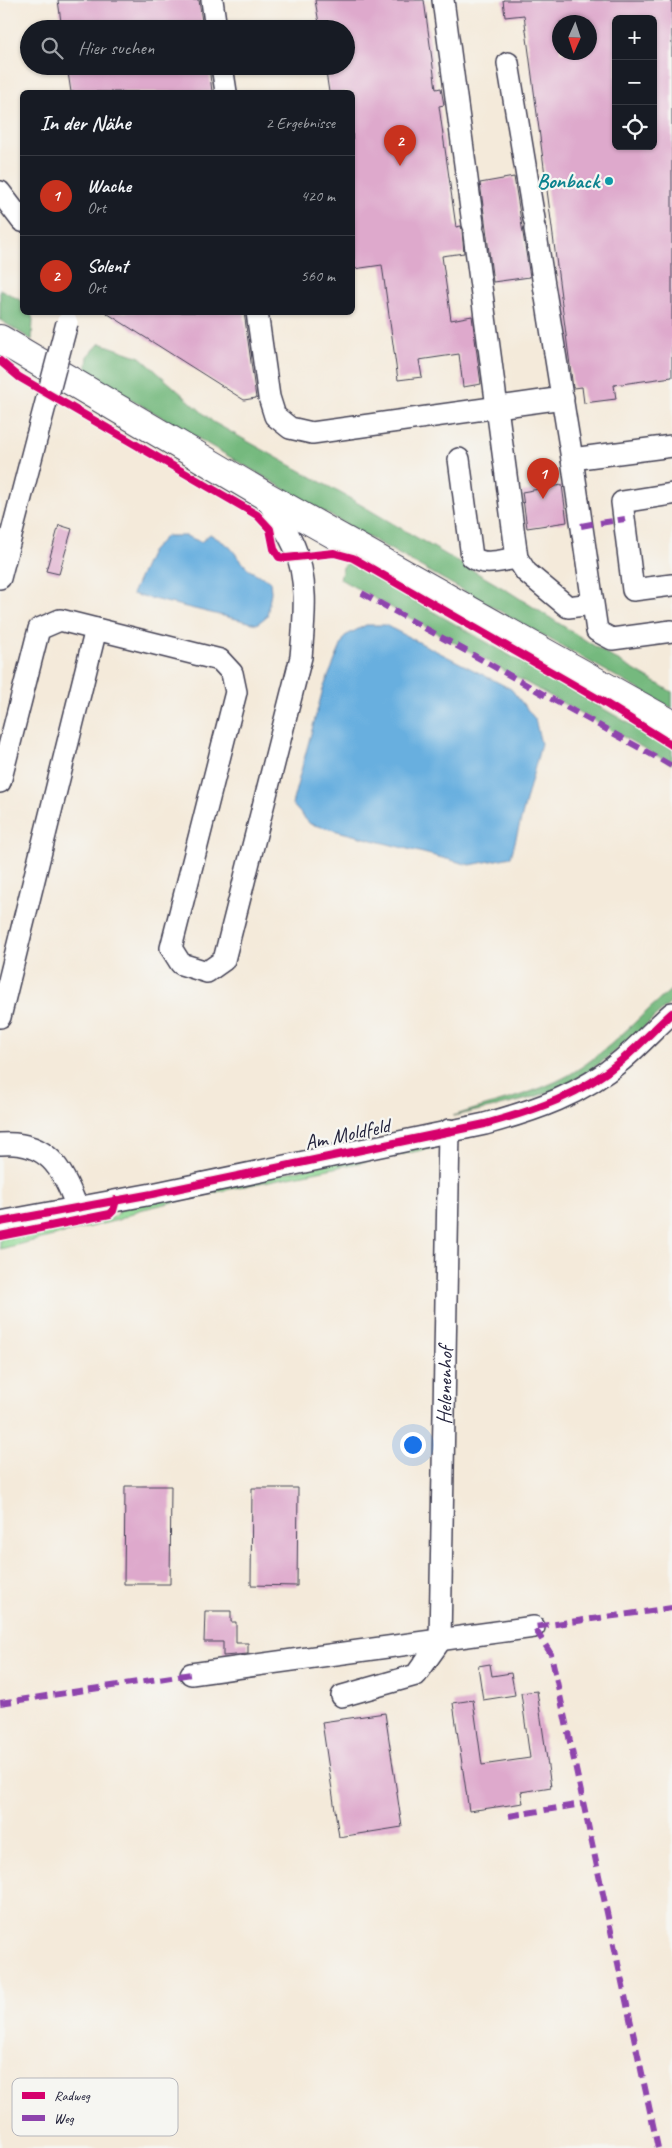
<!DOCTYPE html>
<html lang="de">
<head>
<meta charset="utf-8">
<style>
	body { margin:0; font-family:Caveat,sans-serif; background:#20242c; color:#f1f3f6 }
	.controls { position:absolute; right:15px; top:15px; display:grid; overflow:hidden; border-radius:8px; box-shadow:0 1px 4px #0004 }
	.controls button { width:45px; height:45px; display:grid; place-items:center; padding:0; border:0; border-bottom:1px solid #363941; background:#171b24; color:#f1f3f6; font:25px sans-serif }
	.compass { position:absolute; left:552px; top:15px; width:45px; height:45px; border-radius:50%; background:#171b24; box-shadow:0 1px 4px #0004; rotate:183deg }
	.you { position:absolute; left:412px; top:1444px; width:18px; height:18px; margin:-12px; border:4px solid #fff; border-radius:50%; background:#1a73e8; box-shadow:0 0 0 8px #1a73e833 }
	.badge { display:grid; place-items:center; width:32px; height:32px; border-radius:50%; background:#c8321e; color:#fff; font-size:16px; font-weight:700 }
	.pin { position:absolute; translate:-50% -41px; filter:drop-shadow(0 1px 2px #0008) }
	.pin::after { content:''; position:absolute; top:26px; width:18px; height:15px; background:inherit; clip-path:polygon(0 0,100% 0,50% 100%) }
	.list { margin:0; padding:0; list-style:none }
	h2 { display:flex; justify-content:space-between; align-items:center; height:65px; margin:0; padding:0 20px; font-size:21px }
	h2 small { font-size:16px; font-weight:400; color:#9ea1a6 }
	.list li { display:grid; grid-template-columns:32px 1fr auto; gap:15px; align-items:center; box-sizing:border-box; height:80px; padding:0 20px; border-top:1px solid #363941 }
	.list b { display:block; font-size:19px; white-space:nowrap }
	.list p { margin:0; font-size:16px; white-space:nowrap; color:#9ea1a6 }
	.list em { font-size:16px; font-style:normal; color:#9ea1a6 }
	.icon { flex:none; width:28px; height:28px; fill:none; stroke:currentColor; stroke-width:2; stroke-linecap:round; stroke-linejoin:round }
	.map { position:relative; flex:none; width:672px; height:2148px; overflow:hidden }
	.search { position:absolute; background:#171b24; box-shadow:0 1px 4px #0004; left:20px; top:20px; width:335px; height:55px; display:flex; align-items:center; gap:12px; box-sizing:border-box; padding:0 18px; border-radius:28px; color:#9ea1a6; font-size:19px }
	.panel { position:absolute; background:#171b24; box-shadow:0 1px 4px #0004; left:20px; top:90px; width:335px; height:225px; border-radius:8px }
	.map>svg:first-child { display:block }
	.green { fill:#90d994; stroke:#597e68 }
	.forest { fill:#74b97e; stroke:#4b6e5c }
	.water { fill:#68afdf; stroke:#45688d }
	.building { fill:#dea9cc; fill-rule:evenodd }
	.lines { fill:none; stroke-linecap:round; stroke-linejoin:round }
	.minor-casing { stroke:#424053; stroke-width:24 }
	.major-casing { stroke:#424053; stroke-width:30 }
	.minor { stroke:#fff; stroke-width:21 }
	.major { stroke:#fff; stroke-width:28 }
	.minor-bridge-casing { stroke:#424053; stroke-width:24; stroke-linecap:butt }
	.minor-bridge { stroke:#fff; stroke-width:21 }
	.quiet { stroke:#8e44ad; stroke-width:6; stroke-dasharray:12 6; stroke-linecap:butt }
	.cycleway-casing { stroke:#f6f6f2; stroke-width:11 }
	.cycleway { stroke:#d6006c; stroke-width:8 }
	.culture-dot { fill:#0f9aa8; stroke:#f6f6f2; stroke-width:2 }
	.labels { text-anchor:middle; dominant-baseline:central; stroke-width:4.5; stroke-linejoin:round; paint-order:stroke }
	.culture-label { font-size:21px; font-weight:bold; fill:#0d838f; stroke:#f6f6f2; text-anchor:end }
	.street-label { font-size:21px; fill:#22223b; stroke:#f6f6f2 }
	.key { fill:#f6f6f2; stroke:#b6b6bb; stroke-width:1 }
	.key-label { font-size:14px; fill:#22223b }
</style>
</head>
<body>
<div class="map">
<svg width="672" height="2148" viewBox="0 0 672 2148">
	<rect width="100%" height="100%" fill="#f6f6f2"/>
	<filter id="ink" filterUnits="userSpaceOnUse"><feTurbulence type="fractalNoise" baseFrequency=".02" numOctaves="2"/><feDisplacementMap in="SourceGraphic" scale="10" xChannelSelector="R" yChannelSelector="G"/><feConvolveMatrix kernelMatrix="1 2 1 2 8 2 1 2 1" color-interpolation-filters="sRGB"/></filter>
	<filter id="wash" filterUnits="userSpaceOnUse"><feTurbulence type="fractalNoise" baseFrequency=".0096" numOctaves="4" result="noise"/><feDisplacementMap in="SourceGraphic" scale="20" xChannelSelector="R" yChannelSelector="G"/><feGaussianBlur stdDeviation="1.12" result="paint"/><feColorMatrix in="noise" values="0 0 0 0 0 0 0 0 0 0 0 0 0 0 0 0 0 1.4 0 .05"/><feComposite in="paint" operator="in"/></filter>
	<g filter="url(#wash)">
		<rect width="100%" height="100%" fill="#f4eada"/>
		<!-- green -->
		<polygon class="green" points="433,1142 438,1147 239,1187 139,1210 118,1220 0,1249 0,1239 110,1219 117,1215 122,1207"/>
		<!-- forest -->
		<g class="forest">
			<polygon points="0,289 22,301 22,312 31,313 33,320 32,340 0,320"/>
			<polygon points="100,343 140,357 213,422 344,495 508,591 615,659 672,692 672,708 331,516 86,373 88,356"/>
			<polygon points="348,563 672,748 672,764 340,579 343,567"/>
			<path d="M672 989V1002C636 1033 600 1070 556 1089 524 1103 487 1108 453 1116 491 1103 533 1095 569 1075 607 1053 638 1017 672 989Z"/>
		</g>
		<!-- water -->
		<g class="water">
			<polygon points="210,534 229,546 249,570 270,581 271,592 267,616 257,624 132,594 151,552 166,536 186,536 201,542"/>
			<polygon points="366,625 385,625 511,689 535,719 541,744 511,857 470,865 310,824 292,804 323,689 345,636"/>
		</g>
		<g id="blocks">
			<!-- building -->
			<g class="building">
				<polygon points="58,0 199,0 203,29 62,29"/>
				<polygon points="315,0 424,0 436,89 441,88 444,105 439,106 456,227 461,226 462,230 464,253 442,256 451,320 472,316 481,384 463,387 459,354 419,360 422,377 398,380 382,265 354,269 352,92 329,92 325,66 346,66 346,29 320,29"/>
				<path d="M503 0H672V377L614 385 616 399 584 403 582 387 573 388 524 15 505 17ZM616 19H653V146H616ZM560 22H590V52H560Z"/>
				<polygon points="67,66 209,66 212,92 71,92"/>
				<polygon points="514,177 530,277 493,282 480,183"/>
				<polygon points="105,312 244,312 256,398 244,400"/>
				<polygon points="562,485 567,522 527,528 522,492"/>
				<polygon points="59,525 72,529 59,574 46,571"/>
				<polygon points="125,1486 171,1486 170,1584 124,1584"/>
				<polygon points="252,1488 298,1488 297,1586 251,1585"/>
				<polygon points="205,1611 231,1611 231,1622 236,1622 236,1643 248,1643 248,1654 223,1656 223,1642 204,1642"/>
				<polygon points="490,1664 492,1676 511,1673 515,1695 483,1700 478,1666"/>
				<polygon points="537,1691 551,1787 521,1792 523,1803 469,1811 453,1703 473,1700 482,1765 530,1758 521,1693"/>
				<polygon points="385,1713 402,1827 339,1837 322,1722"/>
			</g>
		</g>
	</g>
	<g filter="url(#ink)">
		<use href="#blocks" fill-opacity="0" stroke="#424053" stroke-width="1"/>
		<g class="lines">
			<defs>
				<g id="minor">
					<polyline points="212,0 216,29"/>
					<polyline points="443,0 473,224"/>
					<polyline points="508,63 534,219"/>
					<polyline points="222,66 226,92"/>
					<polyline points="0,192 22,221"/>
					<polyline points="535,229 572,459 597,631 612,639 672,631"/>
					<polyline points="474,234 517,558 526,572 568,607 592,604"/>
					<polyline points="257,312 269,397 275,416 290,428 312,433 563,398"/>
					<path d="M459 459 472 557C484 567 502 560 517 558"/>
					<polyline points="572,459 672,446"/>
					<polyline points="672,494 622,502 633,590 672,585"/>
					<polyline points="0,578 37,436"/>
					<path d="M0 782 39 629 60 620 220 660 232 673 236 692 171 948 181 964 207 972 224 960 301 657C304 621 309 580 294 546 286 528 274 512 264 495"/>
					<polyline points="0,1017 96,629"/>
					<path d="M0 1144C47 1140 63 1168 77 1208"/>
					<path d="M0 1222 152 1194 485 1124C536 1110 581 1095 622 1060 640 1045 655 1028 672 1013"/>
					<polyline points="191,1674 534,1627"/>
					<path id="s1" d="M342 1696 416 1675 440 1641 449 1130"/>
				</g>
				<polyline id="major" points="0,339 264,495 672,724"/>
			</defs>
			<!-- minor casing -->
			<use href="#minor" class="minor-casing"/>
			<!-- major casing -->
			<use href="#major" class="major-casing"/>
			<!-- minor -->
			<use href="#minor" class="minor"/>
			<!-- major -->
			<use href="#major" class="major"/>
			<defs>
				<polyline id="minor-bridge" points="37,436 67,323"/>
			</defs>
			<!-- minor-bridge casing -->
			<use href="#minor-bridge" class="minor-bridge-casing"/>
			<!-- minor-bridge -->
			<use href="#minor-bridge" class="minor-bridge"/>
			<!-- quiet -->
			<g class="quiet">
				<polyline points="600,523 625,519"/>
				<polyline points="581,526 597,523"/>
				<polyline points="362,593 672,766"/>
				<polyline points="0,1703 191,1674"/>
				<polyline points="509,1816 582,1804"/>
				<polyline points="658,2148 551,1654 534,1627 672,1608"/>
			</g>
			<defs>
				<g id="cycleway">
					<polyline points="0,361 19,377 257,515 270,529 274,549 279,557 286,558 334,553 353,558 600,700 672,745"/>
					<path d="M0 1222 152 1194 485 1124C536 1110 581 1095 622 1060 640 1045 655 1028 672 1013"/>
					<polyline points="0,1236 110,1214 113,1211 116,1200"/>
				</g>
			</defs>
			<!-- cycleway casing -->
			<use href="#cycleway" class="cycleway-casing"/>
			<!-- cycleway -->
			<use href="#cycleway" class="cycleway"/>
		</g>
	</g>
	<!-- markers -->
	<circle class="culture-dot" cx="609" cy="181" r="5"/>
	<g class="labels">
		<!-- culture labels -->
		<g class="culture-label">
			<text x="599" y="181">Bonback</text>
		</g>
		<!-- street labels -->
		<g class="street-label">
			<text transform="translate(347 1134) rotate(-12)">Am Moldfeld</text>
			<text stroke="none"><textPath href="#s1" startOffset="374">Helenenhof</textPath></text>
		</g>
	</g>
	<!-- legend -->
	<rect x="12" y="2078" width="166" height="58" rx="8" class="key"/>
	<rect x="22" y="2092" width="23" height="7" fill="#d6006c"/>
	<rect x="22" y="2115" width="23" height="6" fill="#8e44ad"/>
	<g class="key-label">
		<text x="54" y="2100">Radweg</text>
		<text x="54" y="2123">Weg</text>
	</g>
</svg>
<div class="controls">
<button>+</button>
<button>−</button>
<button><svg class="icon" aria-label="locate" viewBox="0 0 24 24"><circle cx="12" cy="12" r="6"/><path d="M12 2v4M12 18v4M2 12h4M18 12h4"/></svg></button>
</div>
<svg class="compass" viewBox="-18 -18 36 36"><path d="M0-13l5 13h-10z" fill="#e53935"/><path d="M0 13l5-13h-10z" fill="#9ea1a6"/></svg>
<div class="you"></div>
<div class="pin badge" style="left:543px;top:499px">1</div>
<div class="pin badge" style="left:400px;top:166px">2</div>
<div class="search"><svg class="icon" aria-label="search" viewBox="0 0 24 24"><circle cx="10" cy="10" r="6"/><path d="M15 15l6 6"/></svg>Hier suchen</div>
<section class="panel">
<h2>In der Nähe<small>2 Ergebnisse</small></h2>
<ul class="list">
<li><span class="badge">1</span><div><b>Wache</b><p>Ort</p></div><em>420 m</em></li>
<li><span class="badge">2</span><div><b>Solent</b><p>Ort</p></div><em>560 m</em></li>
</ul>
</section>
</div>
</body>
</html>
